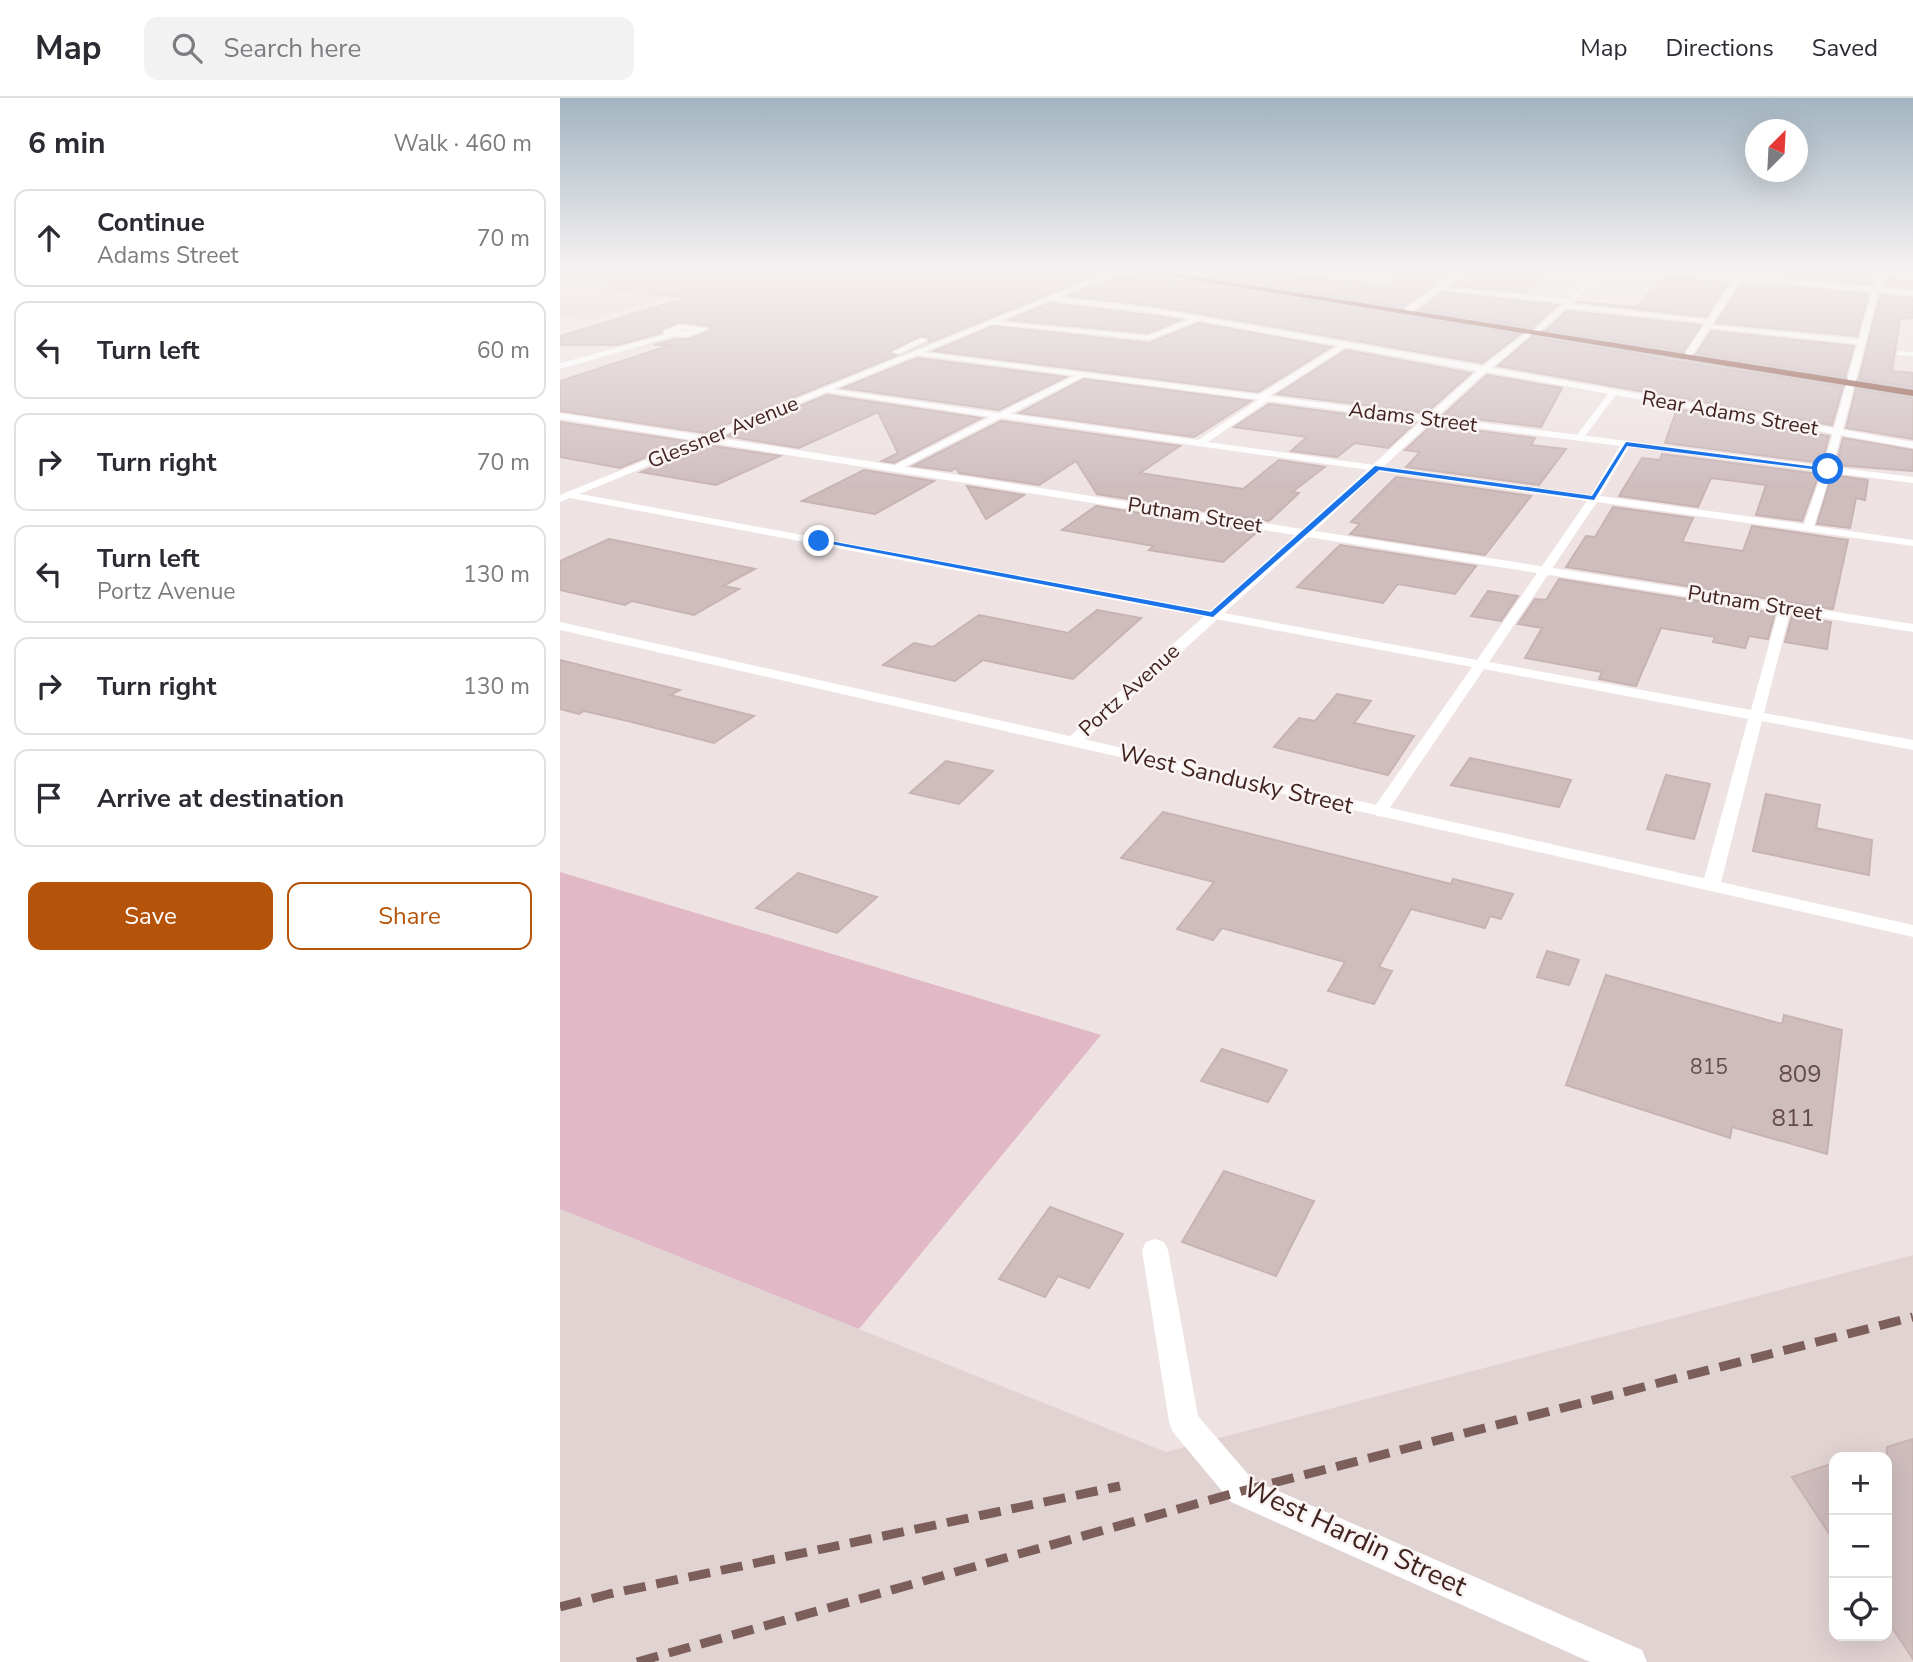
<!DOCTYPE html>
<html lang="en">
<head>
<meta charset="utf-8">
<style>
	body { margin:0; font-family:"Nunito Sans",sans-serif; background:#f2f2f3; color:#2b2b33 }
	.controls { position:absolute; right:21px; bottom:21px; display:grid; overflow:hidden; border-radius:14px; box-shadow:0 7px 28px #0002 }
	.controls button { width:63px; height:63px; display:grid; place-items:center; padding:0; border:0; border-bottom:2px solid #e1e1e2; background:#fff; color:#2b2b33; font:35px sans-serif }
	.compass { position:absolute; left:1185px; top:21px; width:63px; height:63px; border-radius:50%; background:#fff; box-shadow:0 7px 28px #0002; rotate:24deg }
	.stop { position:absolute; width:21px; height:21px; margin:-16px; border:5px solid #1a73e8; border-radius:50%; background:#fff }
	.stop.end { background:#1a73e8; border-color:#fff; box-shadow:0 2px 7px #0008 }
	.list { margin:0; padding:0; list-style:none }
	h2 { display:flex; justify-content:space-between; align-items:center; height:91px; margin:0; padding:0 28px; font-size:30px }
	h2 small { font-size:23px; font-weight:400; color:#7c7c81 }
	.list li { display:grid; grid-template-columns:46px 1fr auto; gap:21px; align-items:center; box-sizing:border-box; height:98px; margin:0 14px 14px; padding:0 14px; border:2px solid #e1e1e2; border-radius:14px }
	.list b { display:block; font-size:26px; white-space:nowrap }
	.list p { margin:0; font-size:23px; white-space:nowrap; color:#7c7c81 }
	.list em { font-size:23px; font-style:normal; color:#7c7c81 }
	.actions { display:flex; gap:14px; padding:21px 28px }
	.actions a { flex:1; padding:16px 0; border:2px solid #b45309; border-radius:14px; text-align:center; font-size:24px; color:#b45309 }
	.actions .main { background:#b45309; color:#fff }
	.icon { flex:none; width:38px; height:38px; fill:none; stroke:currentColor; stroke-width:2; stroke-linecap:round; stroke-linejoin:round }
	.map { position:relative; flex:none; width:1353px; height:1564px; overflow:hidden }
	header { display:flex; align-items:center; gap:42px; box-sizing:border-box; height:98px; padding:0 35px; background:#fff; border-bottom:2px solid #e1e1e2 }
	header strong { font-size:33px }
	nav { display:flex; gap:38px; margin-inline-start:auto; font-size:24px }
	.search { width:490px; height:63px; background:#f2f2f3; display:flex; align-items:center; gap:18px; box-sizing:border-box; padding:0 24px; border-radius:14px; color:#7c7c81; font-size:26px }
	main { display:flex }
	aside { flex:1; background:#fff }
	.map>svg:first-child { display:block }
	.built { fill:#e2d3d3; fill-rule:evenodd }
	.green { fill:#e1b8c5 }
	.building { fill:#cfbdbe; stroke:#c8b3b3; stroke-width:2 }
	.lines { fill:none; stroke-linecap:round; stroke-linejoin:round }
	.trunk-casing { stroke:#c6bdbc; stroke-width:4 }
	.service { fill:#fff; fill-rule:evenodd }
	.minor { fill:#fff; fill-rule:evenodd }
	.tertiary { fill:#fff; fill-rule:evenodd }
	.trunk { fill:#8c5244; fill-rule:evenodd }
	.rail { stroke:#7c5f5a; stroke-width:9; stroke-dasharray:22 11; stroke-linecap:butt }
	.route { fill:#1a73e8 }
	.labels { text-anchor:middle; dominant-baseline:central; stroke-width:5; stroke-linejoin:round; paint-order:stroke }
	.far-street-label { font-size:21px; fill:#412420; stroke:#faf3f3 }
	.number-label { font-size:21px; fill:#644a48 }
	.street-label { font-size:24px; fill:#412420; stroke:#faf3f3 }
	.near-number-label { font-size:24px; fill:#644a48 }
	.near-street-label { font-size:28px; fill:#412420; stroke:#faf3f3 }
</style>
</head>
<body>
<header>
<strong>Map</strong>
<div class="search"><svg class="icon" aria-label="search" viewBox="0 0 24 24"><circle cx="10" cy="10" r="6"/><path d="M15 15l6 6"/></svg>Search here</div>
<nav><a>Map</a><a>Directions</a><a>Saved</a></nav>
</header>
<main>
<aside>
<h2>6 min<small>Walk · 460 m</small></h2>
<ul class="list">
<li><svg class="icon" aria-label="ahead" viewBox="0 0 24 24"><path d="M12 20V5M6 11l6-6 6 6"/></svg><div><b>Continue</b><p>Adams Street</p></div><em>70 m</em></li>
<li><svg class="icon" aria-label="left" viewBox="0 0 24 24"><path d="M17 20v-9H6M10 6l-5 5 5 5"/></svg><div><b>Turn left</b></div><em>60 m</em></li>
<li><svg class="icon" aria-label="right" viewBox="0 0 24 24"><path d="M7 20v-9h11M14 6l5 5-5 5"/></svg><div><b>Turn right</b></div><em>70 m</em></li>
<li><svg class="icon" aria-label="left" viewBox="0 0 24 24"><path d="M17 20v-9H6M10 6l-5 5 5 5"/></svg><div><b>Turn left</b><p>Portz Avenue</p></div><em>130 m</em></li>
<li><svg class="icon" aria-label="right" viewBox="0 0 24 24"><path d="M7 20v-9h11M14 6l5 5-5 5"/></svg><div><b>Turn right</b></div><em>130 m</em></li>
<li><svg class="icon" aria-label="arrive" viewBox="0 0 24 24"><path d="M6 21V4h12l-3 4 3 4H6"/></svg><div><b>Arrive at destination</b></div></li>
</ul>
<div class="actions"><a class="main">Save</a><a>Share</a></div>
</aside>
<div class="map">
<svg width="1353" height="1564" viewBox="0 0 1353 1564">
	<rect width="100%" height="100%" fill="#eee2e2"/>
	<!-- built -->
	<g class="built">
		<polygon points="0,172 560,172 348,259 246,244 231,212 109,199 31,222 0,218"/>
		<path d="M0 1111 606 1354 1353 1157V1564H0ZM1274 1359H1327V1538H1274Z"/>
	</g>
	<!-- green -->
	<polygon class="green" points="0,774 541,937 299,1231 0,1111"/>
	<!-- building -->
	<g class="building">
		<polygon points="45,172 490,172 536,177 369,244 369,239 360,238 331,252 330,255 336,258 145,335 0,313 0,283 111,247 94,247 115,241 129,241 151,232 149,228 120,224 103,231 101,235 58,247 0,247 0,238 126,200 44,190"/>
		<polygon points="674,172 830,187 831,172 896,172 843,209 653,179"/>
		<polygon points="912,172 992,172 965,194 892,188"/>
		<polygon points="1232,172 1312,172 1310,176 1314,177 1311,187 1227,179"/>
		<polygon points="1108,178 1168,185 1146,219 1016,204 1077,209 1099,183 1104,184"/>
		<polygon points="554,179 640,185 959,237 922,265 596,208 508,198"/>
		<polygon points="1325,180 1353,183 1353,190 1323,188"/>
		<polygon points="1181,186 1221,188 1309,196 1297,238 1156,225"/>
		<polygon points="883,194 998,207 973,229 859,212"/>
		<polygon points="1320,197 1353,200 1353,220 1340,221 1332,273 1353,275 1353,289 1299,281"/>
		<polygon points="490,205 596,218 621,222 588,235 448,222"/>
		<polygon points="1007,213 1141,227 1124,253 986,232"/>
		<polygon points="639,225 771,249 698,294 374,253 433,228 589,245"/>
		<polygon points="1151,233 1294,248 1285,279 1137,255"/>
		<polygon points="972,239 1127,265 1283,289 1272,327 938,268"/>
		<polygon points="786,252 911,275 866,315 717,296"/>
		<polygon points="357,260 506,279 439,312 283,290"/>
		<polygon points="927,277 1002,290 981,329 883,317"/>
		<polygon points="524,281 691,303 634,339 459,315"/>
		<polygon points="1296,291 1353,300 1353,341 1286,330"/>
		<polygon points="267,297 421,320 334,365 322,363 338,355 318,314 239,350 166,338"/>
		<polygon points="709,306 855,325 828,350 795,345 777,359 731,353 747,339 674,329"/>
		<polygon points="1117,311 1269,338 1262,365 1105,345"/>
		<polygon points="441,323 620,348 580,375 683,391 719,362 765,369 732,394 739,395 709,423 537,396 516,363 479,387 399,375 396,370 391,373 353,368"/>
		<polygon points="0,324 125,343 60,370 0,359"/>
		<polygon points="872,327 975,340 971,347 1006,351 979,387 846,369 860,354 845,352"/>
		<polygon points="1283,340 1353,352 1353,373 1276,367"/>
		<polygon points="146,347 220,358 156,387 81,374"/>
		<polygon points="1102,356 1259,376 1242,423 1196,417 1206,387 1151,380 1138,409 1059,398 1082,360 1100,362"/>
		<polygon points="304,372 374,383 315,416 242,403"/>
		<polygon points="1272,377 1308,382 1305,402 1296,400 1290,430 1257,426"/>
		<polygon points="836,379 971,398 925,457 790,436 800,426 791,424"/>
		<polygon points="407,388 464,397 426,421"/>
		<polygon points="536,408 697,434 663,464 589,452 594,448 502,432"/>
		<polygon points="1053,409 1133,420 1122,444 1183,453 1192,428 1288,442 1273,511 1006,469 1026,438 1035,439"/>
		<polygon points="49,441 195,471 163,488 179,491 134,517 72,503 65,507 0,492 0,463"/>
		<polygon points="780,447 916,468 895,496 838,486 823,505 737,489"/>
		<polygon points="999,481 1215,515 1208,541 1189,538 1185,550 1153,544 1155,539 1101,530 1076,588 1039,581 1042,574 965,560 982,530 958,526 975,501 986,502"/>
		<polygon points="928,493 958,498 941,523 911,518"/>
		<polygon points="537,512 581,520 513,581 423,562 395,583 323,567 354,545 373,549 419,517 508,535"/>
		<polygon points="1232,518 1271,524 1267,551 1225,544"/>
		<polygon points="0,562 120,592 110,597 194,618 154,645 68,623 24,613 19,616 0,611"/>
		<polygon points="777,596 811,603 794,625 854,638 828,677 714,649 739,620 755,623"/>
		<polygon points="910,660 975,674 1011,682 999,709 891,687"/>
		<polygon points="386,663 433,673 399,706 350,695"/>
		<polygon points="1106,677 1150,686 1134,741 1087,731"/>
		<polygon points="1206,696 1260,707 1256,730 1312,742 1309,777 1193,753"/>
		<polygon points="603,714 891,786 893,781 953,796 941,821 930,818 925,830 851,811 819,869 832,873 814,906 768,893 785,864 662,830 653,842 617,831 654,784 561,760"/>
		<polygon points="238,775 317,799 277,835 196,810"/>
		<polygon points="987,853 1019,862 1009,887 977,879"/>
		<polygon points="1046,877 1222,926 1224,917 1282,932 1267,1056 1172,1029 1170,1040 1006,987"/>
		<polygon points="662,951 727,972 708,1004 641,983"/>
		<polygon points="664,1073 754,1103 716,1178 622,1144"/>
		<polygon points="490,1109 563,1136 529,1190 498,1178 485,1199 439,1181"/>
		<polygon points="1353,1341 1353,1561 1327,1522 1327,1349"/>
		<polygon points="1274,1365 1274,1443 1232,1379"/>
	</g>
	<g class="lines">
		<defs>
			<polygon id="trunk" points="574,172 591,172 1353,292 1353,298"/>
		</defs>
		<!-- trunk casing -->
		<use href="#trunk" class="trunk-casing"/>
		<!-- service -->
		<g class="service">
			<polygon points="1039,172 1046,172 1010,206 1155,223 1151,225 1006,210 976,237 973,233 1004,205 876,191 879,189 1008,201"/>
			<path d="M1318 172H1324C1302 257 1282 343 1254 428L1353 442V448L1037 404 929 564 1191 612 1219 510 1221 507H1229L1231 510 1204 615 1353 642V652L1202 623 1160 788 1151 793 1142 788 1188 621 924 571 825 717 819 719 811 714 912 569 10 400 5 397 10 394 917 562 1027 403 441 320 337 373 333 372V368L430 319 260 293 264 290 439 315 520 275 523 279 450 316 638 342 698 302 697 298 783 245 786 249 708 299V303L648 344 1031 397 1061 346 1066 343 1071 346 1040 398 1244 426 1263 371 1297 246 1143 229 1147 227 1299 241Z"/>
			<polygon points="636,219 643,221 589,242 425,225 429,223 588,238"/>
			<polygon points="361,240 368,242 339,256 332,254"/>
			<polygon points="1339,253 1353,254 1353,258 1336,257"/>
			<polygon points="1051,292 1058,294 1022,342 1016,342 1016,338"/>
		</g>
		<!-- minor -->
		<g class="minor">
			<polygon points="901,172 909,172 849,216 843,216 843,212"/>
			<polygon points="1092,172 1177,177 1180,172 1187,172 1184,178 1353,193 1353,197 1181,182 1131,259 1127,262 1123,259 1174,181"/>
			<polygon points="490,198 596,211 923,268 969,232 972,236 932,270 1353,344 1353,350 926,274 877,319 1353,379 1353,385 871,324 755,433 1353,526 1353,534 748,439 520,646 508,646 506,643 508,640 735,437 0,321 0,315 742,431 861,323 350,256 354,253 867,318 917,273 596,215 487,202"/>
			<path d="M120 227 149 231 128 239 115 238 0 271V265L104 237V233ZM124 232H133L118 234Z"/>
			<polygon points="595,1141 604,1144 608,1152 638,1318 693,1382 1082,1552 1087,1564 1030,1564 671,1404 613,1334 609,1324 582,1152 586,1144"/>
		</g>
		<!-- tertiary -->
		<g class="tertiary">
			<polygon points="554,172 563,172 0,404 0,397"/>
			<polygon points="0,524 1353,827 1353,839 0,532"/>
		</g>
		<!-- trunk -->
		<use href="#trunk" class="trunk"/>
		<!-- rail -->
		<g class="rail">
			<polyline points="0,1509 49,1496 560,1388"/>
			<polyline points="77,1564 682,1393 1353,1219"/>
		</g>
	</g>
	<!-- sky -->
	<linearGradient id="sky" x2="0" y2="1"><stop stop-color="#a2b4c0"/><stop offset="0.44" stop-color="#f7f2f2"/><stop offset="1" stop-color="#f7f2f2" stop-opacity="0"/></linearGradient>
	<rect width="1353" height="391" fill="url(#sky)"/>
	<!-- route -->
	<polygon class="route" points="1066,344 1271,371 1268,373 1067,348 1034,402 819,372 653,519 256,443 259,441 651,514 815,368 1032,398"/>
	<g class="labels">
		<!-- far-street labels -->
		<g class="far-street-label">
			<text transform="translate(1170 315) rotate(10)">Rear Adams Street</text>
			<text transform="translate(853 319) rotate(7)">Adams Street</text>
			<text transform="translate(163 334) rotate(-22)">Glessner Avenue</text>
			<text transform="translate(635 417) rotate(9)">Putnam Street</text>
			<text transform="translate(1195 505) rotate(9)">Putnam Street</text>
			<text transform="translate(569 592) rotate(-42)">Portz Avenue</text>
		</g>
		<!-- number labels -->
		<g class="number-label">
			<text x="1149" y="969">815</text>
		</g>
		<!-- street labels -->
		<g class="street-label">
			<text transform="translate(676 681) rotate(13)">West Sandusky Street</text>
		</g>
		<!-- near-number labels -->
		<g class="near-number-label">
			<text x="1240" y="976">809</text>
			<text x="1233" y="1020">811</text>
		</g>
		<!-- near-street labels -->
		<g class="near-street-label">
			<text transform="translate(795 1439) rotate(25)">West Hardin Street</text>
		</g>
	</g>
</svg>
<div class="controls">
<button>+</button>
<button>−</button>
<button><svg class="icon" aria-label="locate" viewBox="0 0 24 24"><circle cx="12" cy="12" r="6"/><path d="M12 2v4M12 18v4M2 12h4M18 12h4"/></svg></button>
</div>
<svg class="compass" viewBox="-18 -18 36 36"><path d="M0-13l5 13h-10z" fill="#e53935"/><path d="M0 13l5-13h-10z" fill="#7c7c81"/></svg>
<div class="stop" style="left:1268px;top:371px"></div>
<div class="stop end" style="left:259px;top:443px"></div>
</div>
</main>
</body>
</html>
